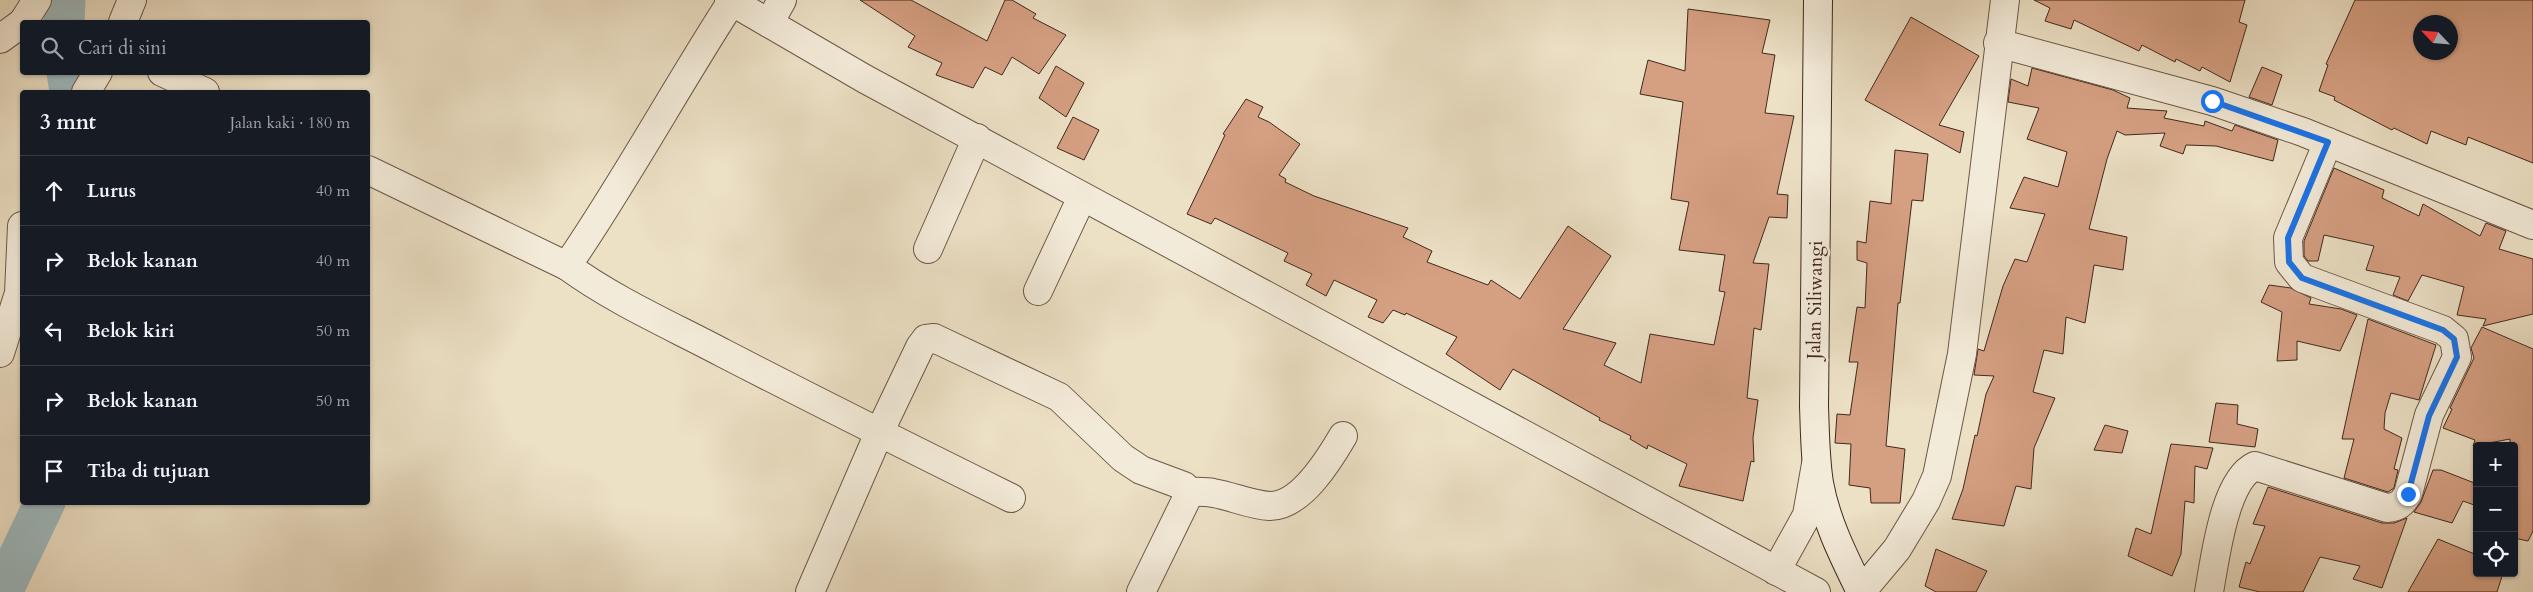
<!DOCTYPE html>
<html lang="id">
<head>
<meta charset="utf-8">
<style>
	body { margin:0; font-family:Cardo,serif; background:#20242c; color:#f1f3f6 }
	.controls { position:absolute; right:15px; bottom:15px; display:grid; overflow:hidden; border-radius:5px; box-shadow:0 1px 4px #0004 }
	.controls button { width:45px; height:45px; display:grid; place-items:center; padding:0; border:0; border-bottom:1px solid #363941; background:#171b24; color:#f1f3f6; font:25px sans-serif }
	.compass { position:absolute; left:2413px; top:15px; width:45px; height:45px; border-radius:50%; background:#171b24; box-shadow:0 1px 4px #0004; rotate:296deg }
	.stop { position:absolute; width:15px; height:15px; margin:-11px; border:4px solid #1a73e8; border-radius:50%; background:#fff }
	.stop.end { background:#1a73e8; border-color:#fff; box-shadow:0 1px 5px #0008 }
	.list { margin:0; padding:0; list-style:none }
	h2 { display:flex; justify-content:space-between; align-items:center; height:65px; margin:0; padding:0 20px; font-size:21px }
	h2 small { font-size:16px; font-weight:400; color:#9ea1a6 }
	.list li { display:grid; grid-template-columns:32px 1fr auto; gap:15px; align-items:center; box-sizing:border-box; height:70px; padding:0 20px; border-top:1px solid #363941 }
	.list b { display:block; font-size:19px; white-space:nowrap }
	.list em { font-size:16px; font-style:normal; color:#9ea1a6 }
	.icon { flex:none; width:28px; height:28px; fill:none; stroke:currentColor; stroke-width:2; stroke-linecap:round; stroke-linejoin:round }
	.map { position:relative; flex:none; width:2533px; height:592px; overflow:hidden }
	.search { position:absolute; background:#171b24; box-shadow:0 1px 4px #0004; left:20px; top:20px; width:350px; height:55px; display:flex; align-items:center; gap:12px; box-sizing:border-box; padding:0 18px; border-radius:5px; color:#9ea1a6; font-size:19px }
	.panel { position:absolute; background:#171b24; box-shadow:0 1px 4px #0004; left:20px; top:90px; width:350px; height:415px; border-radius:5px }
	.map>svg:first-child { display:block }
	.lines { fill:none; stroke-linecap:round; stroke-linejoin:round }
	.river { stroke:#9ebac0; stroke-width:41 }
	.building { fill:#d59f82; stroke:#41291d; fill-rule:evenodd }
	.minor-casing { stroke:#6c5747; stroke-width:30 }
	.secondary-casing { stroke:#41291d; stroke-width:30 }
	.minor { stroke:#f3ebd9; stroke-width:28 }
	.secondary { stroke:#f3ebd9; stroke-width:28 }
	.route { stroke:#1a73e8; stroke-width:6 }
	.labels { text-anchor:middle; dominant-baseline:central; stroke-width:5; stroke-linejoin:round; paint-order:stroke }
	.street-label { font-size:19px; fill:#41291d; stroke:#f3ebd9 }
</style>
</head>
<body>
<div class="map">
<svg width="2533" height="592" viewBox="0 0 2533 592">
	<rect width="100%" height="100%" fill="#ece0c5"/>
	<filter id="stains"><feTurbulence type="fractalNoise" baseFrequency=".004" numOctaves="4"/><feColorMatrix values="0 0 0 0 .2 0 0 0 0 .09 0 0 0 0 .02 0 0 0 .5 -.17"/></filter>
	<radialGradient id="worn" r=".72"><stop offset=".6" stop-color="#630" stop-opacity="0"/><stop offset="1" stop-color="#630" stop-opacity=".3"/></radialGradient>
	<g class="lines">
		<!-- river -->
		<g class="river">
			<polyline points="64,22 65,0"/>
			<polyline points="67,72 70,92"/>
			<polyline points="2,592 45,502"/>
		</g>
	</g>
	<!-- building -->
	<g class="building">
		<polygon points="860,0 911,0 987,41 1005,0 1012,0 1036,14 1033,18 1066,35 1039,74 1012,57 1002,75 985,67 973,88 936,75 942,63 908,47 915,36"/>
		<polygon points="2034,0 2245,0 2239,22 2247,25 2230,82 2202,67 2200,71 2176,59 2175,62 2142,45 2139,51 2074,20 2071,29 2045,21 2050,8"/>
		<path d="M2355 0H2533V163L2468 137 2466 145 2431 131 2427 144 2394 128 2392 130 2334 100 2335 97 2319 91 2328 65 2326 64ZM2420 22H2450V52H2420Z"/>
		<polygon points="1688,9 1770,20 1762,53 1775,55 1765,113 1794,116 1777,194 1788,195 1787,218 1769,217 1753,263 1769,264 1761,330 1754,328 1747,398 1758,400 1753,438 1754,462 1751,461 1743,501 1679,486 1687,464 1648,445 1647,449 1630,439 1631,436 1599,420 1600,418 1513,369 1500,390 1446,354 1457,337 1406,313 1405,315 1393,310 1383,323 1368,317 1377,300 1334,280 1326,296 1306,285 1312,274 1284,261 1288,253 1215,218 1211,224 1187,214 1225,135 1223,134 1246,99 1263,107 1258,117 1269,122 1300,144 1279,175 1286,179 1285,182 1314,196 1408,228 1403,237 1432,251 1427,262 1488,285 1491,280 1520,299 1568,226 1611,256 1563,329 1616,343 1604,365 1641,383 1650,334 1714,345 1725,292 1719,291 1725,255 1679,250 1689,202 1671,199 1683,102 1640,94 1648,60 1685,71"/>
		<polygon points="1911,17 1979,56 1939,125 1964,132 1960,153 1865,100"/>
		<polygon points="1056,66 1084,83 1066,117 1039,98"/>
		<polygon points="2262,67 2282,75 2272,105 2249,97"/>
		<polygon points="2032,68 2113,90 2130,98 2127,108 2167,111 2164,118 2204,126 2205,121 2232,131 2235,125 2278,140 2273,161 2216,146 2186,145 2183,154 2160,146 2165,133 2125,135 2117,131 2107,159 2089,229 2127,237 2123,270 2094,265 2085,323 2066,317 2063,354 2044,350 2033,392 2055,398 2034,448 2031,489 2016,486 2004,526 1952,519 1963,489 1975,435 1977,436 1986,394 1994,376 1974,375 1978,349 1984,351 2003,286 2015,259 2027,262 2045,214 2010,208 2024,177 2058,187 2067,152 2027,139 2039,108 2008,102 2011,79 2028,86"/>
		<polygon points="1073,117 1099,130 1084,160 1057,148"/>
		<polygon points="1895,150 1928,154 1923,201 1912,200 1900,303 1898,303 1886,446 1905,449 1900,503 1871,503 1870,488 1849,485 1851,444 1835,443 1837,414 1850,415 1858,362 1849,362 1857,307 1865,308 1867,263 1857,260 1857,241 1866,243 1870,201 1891,204"/>
		<polygon points="2334,168 2384,190 2382,198 2419,216 2423,204 2480,236 2486,223 2506,231 2499,249 2533,259 2533,314 2483,326 2486,319 2457,315 2464,287 2422,275 2408,301 2393,295 2400,277 2366,270 2374,246 2324,235 2318,261 2308,261 2304,256 2304,241"/>
		<polygon points="2269,285 2291,288 2311,298 2309,304 2341,309 2357,315 2340,351 2297,341 2297,360 2277,361 2282,312 2261,302"/>
		<polygon points="2368,319 2436,345 2419,400 2391,393 2385,413 2384,429 2402,438 2394,469 2398,470 2394,488 2388,492 2344,478 2354,439 2342,439"/>
		<polygon points="2482,327 2533,349 2533,531 2528,541 2514,538 2514,446 2510,446 2510,439 2473,446 2475,440 2443,428 2452,409 2450,408 2474,358 2471,348"/>
		<polygon points="2216,403 2238,405 2237,424 2258,429 2255,447 2209,442"/>
		<polygon points="2105,425 2128,431 2122,453 2094,450"/>
		<polygon points="2171,444 2213,448 2207,469 2195,466 2194,503 2185,501 2181,554 2172,576 2128,556 2136,528 2151,534"/>
		<polygon points="2433,470 2441,470 2477,484 2477,506 2463,501 2452,523 2414,512 2421,502"/>
		<polygon points="2268,487 2382,523 2394,523 2407,518 2382,588 2353,579 2360,566 2320,557 2303,592 2260,592 2239,587 2246,562 2250,564 2265,526 2253,524"/>
		<polygon points="2438,539 2477,555 2477,573 2503,573 2497,592 2408,592"/>
		<polygon points="1936,549 1987,571 1976,592 1936,592 1925,586"/>
	</g>
	<g class="lines">
		<defs>
			<g id="minor">
				<polyline points="729,0 865,79 1816,592"/>
				<polyline points="23,22 37,0"/>
				<polyline points="123,22 132,0"/>
				<polyline points="769,23 782,0"/>
				<polyline points="0,39 22,23"/>
				<polyline points="1998,43 2212,101 2303,132 2533,225"/>
				<polyline points="162,72 205,92"/>
				<polyline points="86,92 98,72"/>
				<path d="M368 170 567 266C626 180 675 89 732 1"/>
				<polyline points="928,249 977,138"/>
				<path d="M567 266C615 301 670 325 723 353 818 402 914 450 1011 498"/>
				<polyline points="1038,291 1082,197"/>
				<polyline points="0,353 19,293 22,226"/>
				<path d="M1186 492C1194 492 1204 491 1213 493 1232 496 1250 505 1270 506 1301 506 1329 460 1343 436"/>
				<polyline points="1776,571 1807,515 1816,464"/>
				<polyline points="810,592 879,433 920,347 926,339 934,338 1059,397 1123,458 1141,470 1184,486 1187,498 1141,592"/>
				<polyline points="1861,592 1897,549 1926,501 1937,476 1962,354 2005,0"/>
				<path d="M2209 592C2215 560 2224 480 2255 466L2387 508C2398 507 2402 504 2408 494L2429 415 2457 357 2454 339 2443 330 2302 278 2289 262 2288 238 2328 142"/>
			</g>
			<path id="secondary" d="M1818 0 1814 406C1815 432 1815 458 1819 483 1826 522 1844 557 1861 592"/>
		</defs>
		<!-- minor casing -->
		<use href="#minor" class="minor-casing"/>
		<!-- secondary casing -->
		<use href="#secondary" class="secondary-casing"/>
		<!-- minor -->
		<use href="#minor" class="minor"/>
		<!-- secondary -->
		<use href="#secondary" class="secondary"/>
	</g>
	<g class="lines">
		<!-- route -->
		<polyline class="route" points="2212,101 2328,142 2288,238 2289,262 2302,278 2443,330 2454,339 2457,357 2429,416 2408,494"/>
	</g>
	<g class="labels">
		<!-- street labels -->
		<g class="street-label">
			<text transform="translate(1815 300) rotate(-89)">Jalan Siliwangi</text>
		</g>
	</g>
	<rect width="100%" height="100%" filter="url(#stains)"/>
	<rect width="100%" height="100%" fill="url(#worn)"/>
</svg>
<div class="controls">
<button>+</button>
<button>−</button>
<button><svg class="icon" aria-label="locate" viewBox="0 0 24 24"><circle cx="12" cy="12" r="6"/><path d="M12 2v4M12 18v4M2 12h4M18 12h4"/></svg></button>
</div>
<svg class="compass" viewBox="-18 -18 36 36"><path d="M0-13l5 13h-10z" fill="#e53935"/><path d="M0 13l5-13h-10z" fill="#9ea1a6"/></svg>
<div class="stop" style="left:2212px;top:101px"></div>
<div class="stop end" style="left:2408px;top:494px"></div>
<div class="search"><svg class="icon" aria-label="search" viewBox="0 0 24 24"><circle cx="10" cy="10" r="6"/><path d="M15 15l6 6"/></svg>Cari di sini</div>
<section class="panel">
<h2>3 mnt<small>Jalan kaki · 180 m</small></h2>
<ul class="list">
<li><svg class="icon" aria-label="ahead" viewBox="0 0 24 24"><path d="M12 20V5M6 11l6-6 6 6"/></svg><div><b>Lurus</b></div><em>40 m</em></li>
<li><svg class="icon" aria-label="right" viewBox="0 0 24 24"><path d="M7 20v-9h11M14 6l5 5-5 5"/></svg><div><b>Belok kanan</b></div><em>40 m</em></li>
<li><svg class="icon" aria-label="left" viewBox="0 0 24 24"><path d="M17 20v-9H6M10 6l-5 5 5 5"/></svg><div><b>Belok kiri</b></div><em>50 m</em></li>
<li><svg class="icon" aria-label="right" viewBox="0 0 24 24"><path d="M7 20v-9h11M14 6l5 5-5 5"/></svg><div><b>Belok kanan</b></div><em>50 m</em></li>
<li><svg class="icon" aria-label="arrive" viewBox="0 0 24 24"><path d="M6 21V4h12l-3 4 3 4H6"/></svg><div><b>Tiba di tujuan</b></div></li>
</ul>
</section>
</div>
</body>
</html>
